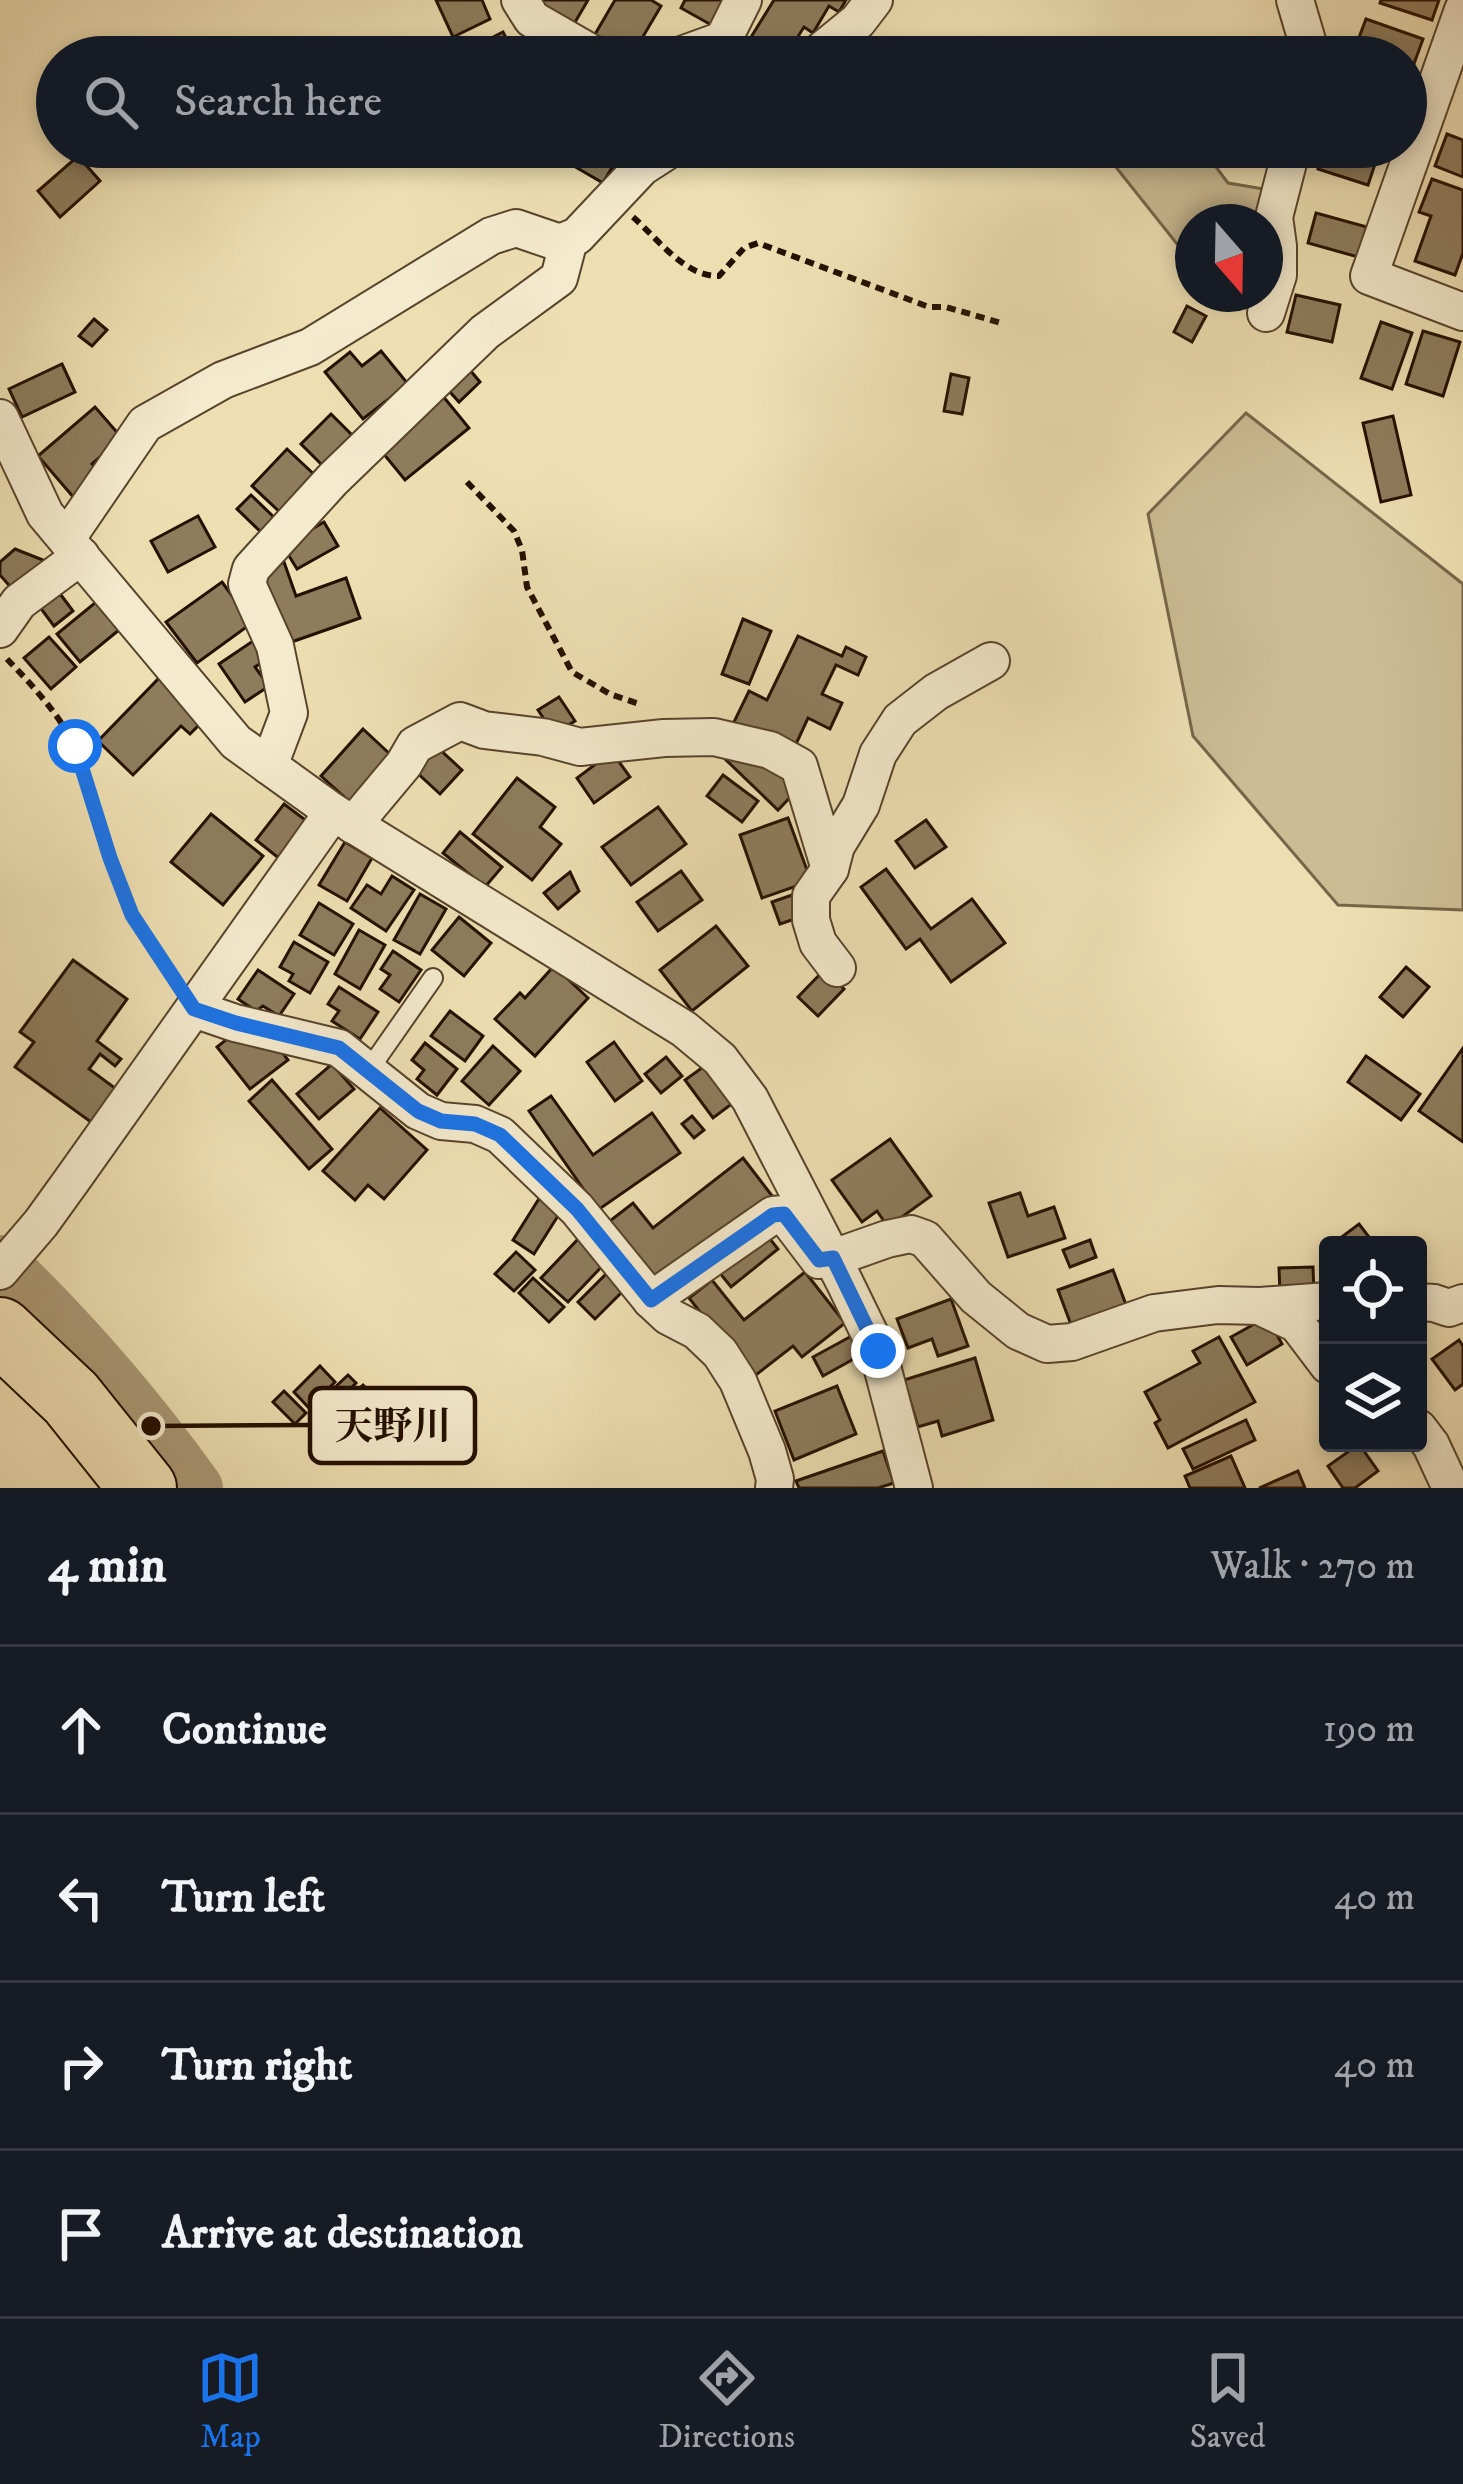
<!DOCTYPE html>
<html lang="en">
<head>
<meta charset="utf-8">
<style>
	body { margin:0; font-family:"IM FELL DW Pica","Noto Serif JP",serif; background:#20242c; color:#f1f3f6 }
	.controls { position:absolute; right:36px; bottom:36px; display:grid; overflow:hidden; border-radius:12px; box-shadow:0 6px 18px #0003 }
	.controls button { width:108px; height:108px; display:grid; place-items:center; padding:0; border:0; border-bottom:3px solid #363941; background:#171b24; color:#f1f3f6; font:60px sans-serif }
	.compass { position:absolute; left:1175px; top:204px; width:108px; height:108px; border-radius:50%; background:#171b24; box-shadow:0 6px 18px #0003; rotate:160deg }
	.stop { position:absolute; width:36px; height:36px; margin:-27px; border:9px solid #1a73e8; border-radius:50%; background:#fff }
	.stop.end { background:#1a73e8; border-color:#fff; box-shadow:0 3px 12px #0008 }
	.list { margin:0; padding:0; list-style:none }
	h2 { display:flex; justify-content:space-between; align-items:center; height:156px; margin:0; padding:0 48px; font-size:51px }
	h2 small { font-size:39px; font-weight:400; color:#9ea1a6 }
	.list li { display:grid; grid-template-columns:78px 1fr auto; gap:36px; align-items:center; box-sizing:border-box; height:168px; padding:0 48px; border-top:3px solid #363941 }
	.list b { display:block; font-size:45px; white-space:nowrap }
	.list em { font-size:39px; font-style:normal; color:#9ea1a6 }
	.icon { flex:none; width:66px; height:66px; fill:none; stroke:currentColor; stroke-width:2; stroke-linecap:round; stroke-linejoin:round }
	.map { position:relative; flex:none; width:1463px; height:1488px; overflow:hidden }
	.search { position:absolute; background:#171b24; box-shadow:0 6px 18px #0003; left:36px; right:36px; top:36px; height:132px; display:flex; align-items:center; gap:30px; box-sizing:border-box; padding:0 42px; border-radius:66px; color:#9ea1a6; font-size:45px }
	.sheet { height:828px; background:#171b24 }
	nav { display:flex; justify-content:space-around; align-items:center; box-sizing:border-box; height:168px; border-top:3px solid #363941; background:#171b24; font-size:33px; color:#9ea1a6 }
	nav a { display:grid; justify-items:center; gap:6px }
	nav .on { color:#1a73e8 }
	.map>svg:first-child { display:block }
	.green { fill:#ccbc94; stroke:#78664a; stroke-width:3 }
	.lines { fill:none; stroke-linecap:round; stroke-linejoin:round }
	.river { stroke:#aa9975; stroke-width:54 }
	.building { fill:#8e7c5d; stroke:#251000; stroke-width:3 }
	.lane-casing { stroke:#57442c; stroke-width:22 }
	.street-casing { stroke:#57442c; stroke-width:40 }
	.highway-casing { stroke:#251000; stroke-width:70 }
	.path { stroke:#251000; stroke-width:6; stroke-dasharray:9 6; stroke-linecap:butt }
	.lane { stroke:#f4eacd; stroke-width:18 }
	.street { stroke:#f4eacd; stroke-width:36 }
	.highway { stroke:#eedfb2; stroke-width:66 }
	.route { stroke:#1a73e8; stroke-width:15 }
	.leader { fill:none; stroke:#251000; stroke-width:4.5 }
	.callout-dot { fill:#251000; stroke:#f4eacd; stroke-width:4.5 }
	.callout { fill:#f4eacd; stroke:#251000; stroke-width:4.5 }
	.callout-label { font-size:39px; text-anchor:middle; font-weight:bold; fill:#251000 }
</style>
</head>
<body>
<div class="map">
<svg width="1463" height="1488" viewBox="0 0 1463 1488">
	<rect width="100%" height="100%" fill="#eedfb2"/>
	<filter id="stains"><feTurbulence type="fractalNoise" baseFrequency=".00167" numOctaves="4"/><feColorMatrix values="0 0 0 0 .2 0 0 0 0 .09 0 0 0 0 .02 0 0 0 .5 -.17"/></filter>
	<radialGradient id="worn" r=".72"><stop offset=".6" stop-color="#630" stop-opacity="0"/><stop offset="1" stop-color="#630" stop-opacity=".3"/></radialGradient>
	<!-- green -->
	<g class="green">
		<polygon points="1152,147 1201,147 1228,183 1264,189 1265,222 1193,222 1193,264 1115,166"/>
		<polygon points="1246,413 1463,584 1463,910 1338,905 1193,736 1148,514"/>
	</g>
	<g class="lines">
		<!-- river -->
		<path class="river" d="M0 1262C72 1331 138 1407 196 1488"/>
	</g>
	<!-- building -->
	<g class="building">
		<polygon points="436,0 482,0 490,19 453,37"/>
		<polygon points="543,0 588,0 574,24 540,5"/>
		<polygon points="615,0 651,0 661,6 631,57 594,36"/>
		<polygon points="685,0 730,0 715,27 681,8"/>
		<polygon points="774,0 846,0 839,12 829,6 813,33 804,27 790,49 783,45 776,57 743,57 740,55"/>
		<polygon points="1381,0 1439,0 1432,20 1380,3"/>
		<polygon points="1366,19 1423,39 1411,72 1406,70 1406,57 1369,57 1354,51"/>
		<polygon points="503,32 516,57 472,57 468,50"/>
		<polygon points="1447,134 1463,140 1463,177 1435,166"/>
		<polygon points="566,147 624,147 603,183 560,158"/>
		<polygon points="1325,147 1380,149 1368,185 1318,169"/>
		<polygon points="78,156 100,181 60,217 38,191"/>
		<polygon points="1432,179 1463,190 1463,253 1455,275 1415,261 1431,216 1419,212"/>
		<polygon points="1316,213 1367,227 1358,257 1308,243"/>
		<polygon points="1296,295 1340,305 1332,342 1287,332"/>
		<polygon points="1187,306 1206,316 1192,342 1174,332"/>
		<polygon points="94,319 107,330 92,346 79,336"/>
		<polygon points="1381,322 1412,333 1392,389 1361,378"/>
		<polygon points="1423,331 1460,342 1443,396 1406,384"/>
		<polygon points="381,351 408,384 363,419 325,372 350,352 362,366"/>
		<polygon points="464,363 480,382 459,402 442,383"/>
		<polygon points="62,364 75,392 22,417 9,389"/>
		<polygon points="951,374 969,378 962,414 944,411"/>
		<polygon points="442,395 469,428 405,480 378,447"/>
		<polygon points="95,407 122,438 92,464 102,475 75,499 38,456"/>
		<polygon points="331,414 352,435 322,465 301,444"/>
		<polygon points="1393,416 1411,495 1381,502 1363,423"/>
		<polygon points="287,449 319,479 284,516 252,486"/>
		<polygon points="251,495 281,524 267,538 237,509"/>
		<polygon points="198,516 215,547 168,572 151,541"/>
		<polygon points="324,522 338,546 297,569 283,546"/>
		<polygon points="15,549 48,562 14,591 0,575 0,562"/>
		<polygon points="284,562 296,596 346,578 360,618 283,645 257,572"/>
		<polygon points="222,582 252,623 197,663 166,622"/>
		<polygon points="58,591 73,611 54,626 39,606"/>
		<polygon points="96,602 119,630 80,662 57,634"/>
		<polygon points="743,619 771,631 749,684 722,674"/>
		<polygon points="798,636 842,656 846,647 866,657 858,675 836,665 822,694 842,703 830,729 808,718 791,755 732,726 749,691 767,700"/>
		<polygon points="49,637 76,667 51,689 24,658"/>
		<polygon points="256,639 269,658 255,667 269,686 245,702 219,664"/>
		<polygon points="162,675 206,718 190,734 181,726 133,775 98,741"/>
		<polygon points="559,697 575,721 554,734 538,710"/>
		<polygon points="363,729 392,756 351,803 321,776"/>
		<polygon points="436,746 462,770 440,794 414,770"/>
		<polygon points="736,748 767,758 799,788 778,810 725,759"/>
		<polygon points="612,752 630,777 594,803 577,778"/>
		<polygon points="723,775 758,801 742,822 707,796"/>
		<polygon points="517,778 555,807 540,827 561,844 532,880 473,834"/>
		<polygon points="284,804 308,822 280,859 256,840"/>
		<polygon points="658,807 686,844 631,885 602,847"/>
		<polygon points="211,814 263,856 223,905 171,862"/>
		<polygon points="788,818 811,881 762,898 740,835"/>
		<polygon points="926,820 946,847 915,868 896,841"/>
		<polygon points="460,832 502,867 485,887 443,853"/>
		<polygon points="345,842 372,858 347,901 319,885"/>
		<polygon points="886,869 931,929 972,899 1005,943 951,982 920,939 906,949 861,887"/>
		<polygon points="681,871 702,900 658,931 637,902"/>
		<polygon points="570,872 579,891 558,909 544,893"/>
		<polygon points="392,876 414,890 386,931 351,908 367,885 381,894"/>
		<polygon points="420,894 446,909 420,954 394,940"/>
		<polygon points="795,894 803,916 780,924 772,902"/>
		<polygon points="319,903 353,924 334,955 300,935"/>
		<polygon points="459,917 491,943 464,976 432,950"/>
		<polygon points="716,926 748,966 692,1011 660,970"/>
		<polygon points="359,930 385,945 360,989 335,974"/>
		<polygon points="294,942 328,962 310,993 289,981 293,974 280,967"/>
		<polygon points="393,951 421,970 399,1002 380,989 390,975 381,969"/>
		<polygon points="73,960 127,999 97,1041 121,1059 115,1066 100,1054 89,1069 119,1091 95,1125 15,1067 34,1042 20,1032"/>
		<polygon points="554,966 588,998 535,1056 495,1019 520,993 525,998"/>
		<polygon points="1406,967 1429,987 1403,1017 1380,997"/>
		<polygon points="258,970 294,994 279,1016 263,1006 256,1011 238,999"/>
		<polygon points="824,970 844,989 818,1016 798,997"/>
		<polygon points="339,987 378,1012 360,1039 332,1021 339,1011 328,1004"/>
		<polygon points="450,1011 483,1036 465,1061 431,1036"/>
		<polygon points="232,1035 276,1044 288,1060 250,1089 217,1047"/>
		<polygon points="614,1042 642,1081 615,1101 587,1062"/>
		<polygon points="425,1043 457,1069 437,1095 417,1079 424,1070 412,1060"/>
		<polygon points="493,1046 520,1071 489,1105 462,1081"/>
		<polygon points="1463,1048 1463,1142 1419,1111"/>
		<polygon points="1366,1056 1420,1094 1401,1120 1348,1082"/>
		<polygon points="666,1057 682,1076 661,1093 645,1074"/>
		<polygon points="710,1062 737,1100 713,1118 685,1080"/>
		<polygon points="332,1064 354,1089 319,1119 297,1094"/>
		<polygon points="272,1080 332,1149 309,1169 249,1101"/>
		<polygon points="551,1096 593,1155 652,1113 680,1153 598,1210 529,1111"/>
		<polygon points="380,1108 427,1150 384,1199 368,1185 355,1200 323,1171"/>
		<polygon points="692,1116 704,1130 694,1138 682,1124"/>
		<polygon points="890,1139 931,1196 888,1227 877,1211 862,1222 832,1180"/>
		<polygon points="743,1158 773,1197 655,1288 606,1224 633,1203 653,1228"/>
		<polygon points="1020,1193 1028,1216 1054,1207 1065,1238 1008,1257 989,1203"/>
		<polygon points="540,1197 561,1211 534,1254 513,1240"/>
		<polygon points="1359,1224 1375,1245 1331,1245"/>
		<polygon points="762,1229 778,1249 731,1287 715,1267"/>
		<polygon points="582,1235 608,1260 568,1302 541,1278"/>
		<polygon points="1090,1240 1096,1257 1070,1267 1063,1250"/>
		<polygon points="516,1252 535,1270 514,1291 495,1274"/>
		<polygon points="614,1266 631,1283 595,1319 578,1302"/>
		<polygon points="1313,1267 1314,1293 1280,1294 1279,1268"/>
		<polygon points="1113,1270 1128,1310 1073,1330 1058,1290"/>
		<polygon points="805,1272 845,1323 802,1357 793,1346 752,1378 689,1298 712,1280 744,1320"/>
		<polygon points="533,1278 564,1307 549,1322 519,1293"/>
		<polygon points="951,1299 968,1346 938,1356 932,1339 908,1348 897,1319"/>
		<polygon points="1267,1317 1282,1344 1247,1365 1231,1337"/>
		<polygon points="859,1332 870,1350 823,1376 813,1357"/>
		<polygon points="1219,1337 1255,1402 1168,1448 1155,1423 1160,1420 1145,1392 1200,1363 1193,1351"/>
		<polygon points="1459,1340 1463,1346 1463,1384 1455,1390 1432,1359"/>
		<polygon points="975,1358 993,1420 942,1436 938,1421 918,1427 904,1380"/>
		<polygon points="320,1366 335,1382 309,1408 294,1392"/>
		<polygon points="348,1375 356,1383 338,1401 329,1393"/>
		<polygon points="363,1385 388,1412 371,1428 345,1401"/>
		<polygon points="837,1386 856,1434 794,1460 775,1411"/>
		<polygon points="284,1391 306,1413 295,1424 273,1402"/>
		<polygon points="1246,1420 1255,1440 1193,1469 1183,1449"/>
		<polygon points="1359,1444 1378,1471 1355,1488 1343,1488 1328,1466"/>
		<polygon points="883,1451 894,1483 878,1488 799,1488 796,1481"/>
		<polygon points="1231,1456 1245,1488 1190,1488 1185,1476"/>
		<polygon points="1298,1471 1305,1488 1259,1488"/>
	</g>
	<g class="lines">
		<defs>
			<polyline id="lane" points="368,1071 433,978"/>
			<g id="street">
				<polyline points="520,0 532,19 598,57"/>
				<polyline points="1295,0 1308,44 1307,57"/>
				<polyline points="1463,10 1369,276 1463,312"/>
				<polyline points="676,57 723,40 743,0"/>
				<polyline points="814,57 858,21 874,0"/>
				<polyline points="1266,313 1278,275 1278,246 1274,217 1292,147"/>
				<polyline points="0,418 45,514 236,742 333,812 684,1029 720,1059 750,1099 844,1281 878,1351 914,1488"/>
				<polyline points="67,538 145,424 223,380 310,347 491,236 516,228 560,243 577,236 642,167 673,147"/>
				<polyline points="0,629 19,602 81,556"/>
				<polyline points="269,766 289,713 275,646 247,584 251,569 333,479 485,332 559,278 569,240"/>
				<polyline points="353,825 404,764 415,745 460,721 484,730 543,737 580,747 664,738 714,737 770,750 799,766 830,869"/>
				<polyline points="837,968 818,943 811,920 811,896 830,869 836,846 861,805 878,754 900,720 936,692 991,661"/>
				<polyline points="194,1009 235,1023 339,1048 418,1111 441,1121 475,1124 500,1135 577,1209 651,1300 668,1316 697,1331 720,1353 738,1381 767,1451 775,1479 774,1488"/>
				<polyline points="0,1271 41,1223 72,1180 333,812"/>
				<polyline points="651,1300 773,1215 784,1214 819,1260 833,1258 887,1239 911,1234 925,1239 976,1297 1018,1331 1047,1344 1072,1342 1154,1313 1218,1305 1259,1306 1297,1324 1328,1365"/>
				<polyline points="1418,1302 1434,1303 1449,1308 1463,1303"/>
				<polyline points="1260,1306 1328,1301"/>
				<polyline points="1418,1428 1431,1445 1451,1488"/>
			</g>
			<polyline id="highway" points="0,1331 71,1398 143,1488"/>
		</defs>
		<!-- lane casing -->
		<use href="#lane" class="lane-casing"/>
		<!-- street casing -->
		<use href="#street" class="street-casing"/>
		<!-- highway casing -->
		<use href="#highway" class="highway-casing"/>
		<!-- path -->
		<g class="path">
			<path d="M633 217C658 239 685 277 719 276L744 248 758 243 929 307H946L1001 323"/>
			<polyline points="467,482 514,531 522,550 527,587 572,672 610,694 642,705"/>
			<path d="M7 659C32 685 58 713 75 746 93 782 97 824 111 861 127 906 149 944 176 983"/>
		</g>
		<!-- lane -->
		<use href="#lane" class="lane"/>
		<!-- street -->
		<use href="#street" class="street"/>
		<!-- highway -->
		<use href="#highway" class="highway"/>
	</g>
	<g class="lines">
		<!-- route -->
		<polyline class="route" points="75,746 110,858 132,915 194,1009 236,1023 339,1048 418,1111 441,1121 475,1124 500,1135 577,1209 651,1300 773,1215 784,1214 819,1260 833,1258 878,1351"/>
	</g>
	<!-- callouts -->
	<path class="leader" d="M151 1426L310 1425"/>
	<circle class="callout-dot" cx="151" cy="1426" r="12"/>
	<rect class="callout" x="310" y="1388" width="165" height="75" rx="12"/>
	<g class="callout-label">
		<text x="393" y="1439">天野川</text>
	</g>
	<rect width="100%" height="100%" filter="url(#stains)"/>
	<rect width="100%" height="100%" fill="url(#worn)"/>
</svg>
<div class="controls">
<button><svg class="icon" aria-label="locate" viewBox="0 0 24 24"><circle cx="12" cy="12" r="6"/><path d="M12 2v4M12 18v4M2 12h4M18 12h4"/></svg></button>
<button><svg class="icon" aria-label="layers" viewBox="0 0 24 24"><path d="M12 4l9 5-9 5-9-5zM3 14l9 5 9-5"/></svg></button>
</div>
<svg class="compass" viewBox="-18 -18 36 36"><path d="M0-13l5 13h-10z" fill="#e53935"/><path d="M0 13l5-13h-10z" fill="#9ea1a6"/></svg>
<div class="stop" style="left:75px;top:746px"></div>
<div class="stop end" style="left:878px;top:1351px"></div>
<div class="search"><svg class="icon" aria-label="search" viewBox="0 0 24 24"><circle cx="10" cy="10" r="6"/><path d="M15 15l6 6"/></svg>Search here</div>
</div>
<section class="sheet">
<h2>4 min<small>Walk · 270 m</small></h2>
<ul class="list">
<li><svg class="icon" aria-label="ahead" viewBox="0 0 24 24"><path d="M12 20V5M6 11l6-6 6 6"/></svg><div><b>Continue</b></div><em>190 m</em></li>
<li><svg class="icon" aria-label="left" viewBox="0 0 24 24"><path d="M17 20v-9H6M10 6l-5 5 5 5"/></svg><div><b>Turn left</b></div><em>40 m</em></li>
<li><svg class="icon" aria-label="right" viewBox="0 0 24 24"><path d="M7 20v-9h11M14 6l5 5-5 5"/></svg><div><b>Turn right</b></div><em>40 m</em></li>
<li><svg class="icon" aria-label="arrive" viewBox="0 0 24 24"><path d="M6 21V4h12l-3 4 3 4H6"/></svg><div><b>Arrive at destination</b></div></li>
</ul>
</section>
<nav>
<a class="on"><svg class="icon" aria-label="map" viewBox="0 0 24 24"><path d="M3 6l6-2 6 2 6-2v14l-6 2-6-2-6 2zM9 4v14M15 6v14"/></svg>Map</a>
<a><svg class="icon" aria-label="directions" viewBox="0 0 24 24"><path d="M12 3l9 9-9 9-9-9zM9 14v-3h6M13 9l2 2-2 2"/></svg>Directions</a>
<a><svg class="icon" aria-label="saved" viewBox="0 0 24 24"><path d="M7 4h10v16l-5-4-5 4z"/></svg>Saved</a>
</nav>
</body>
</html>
